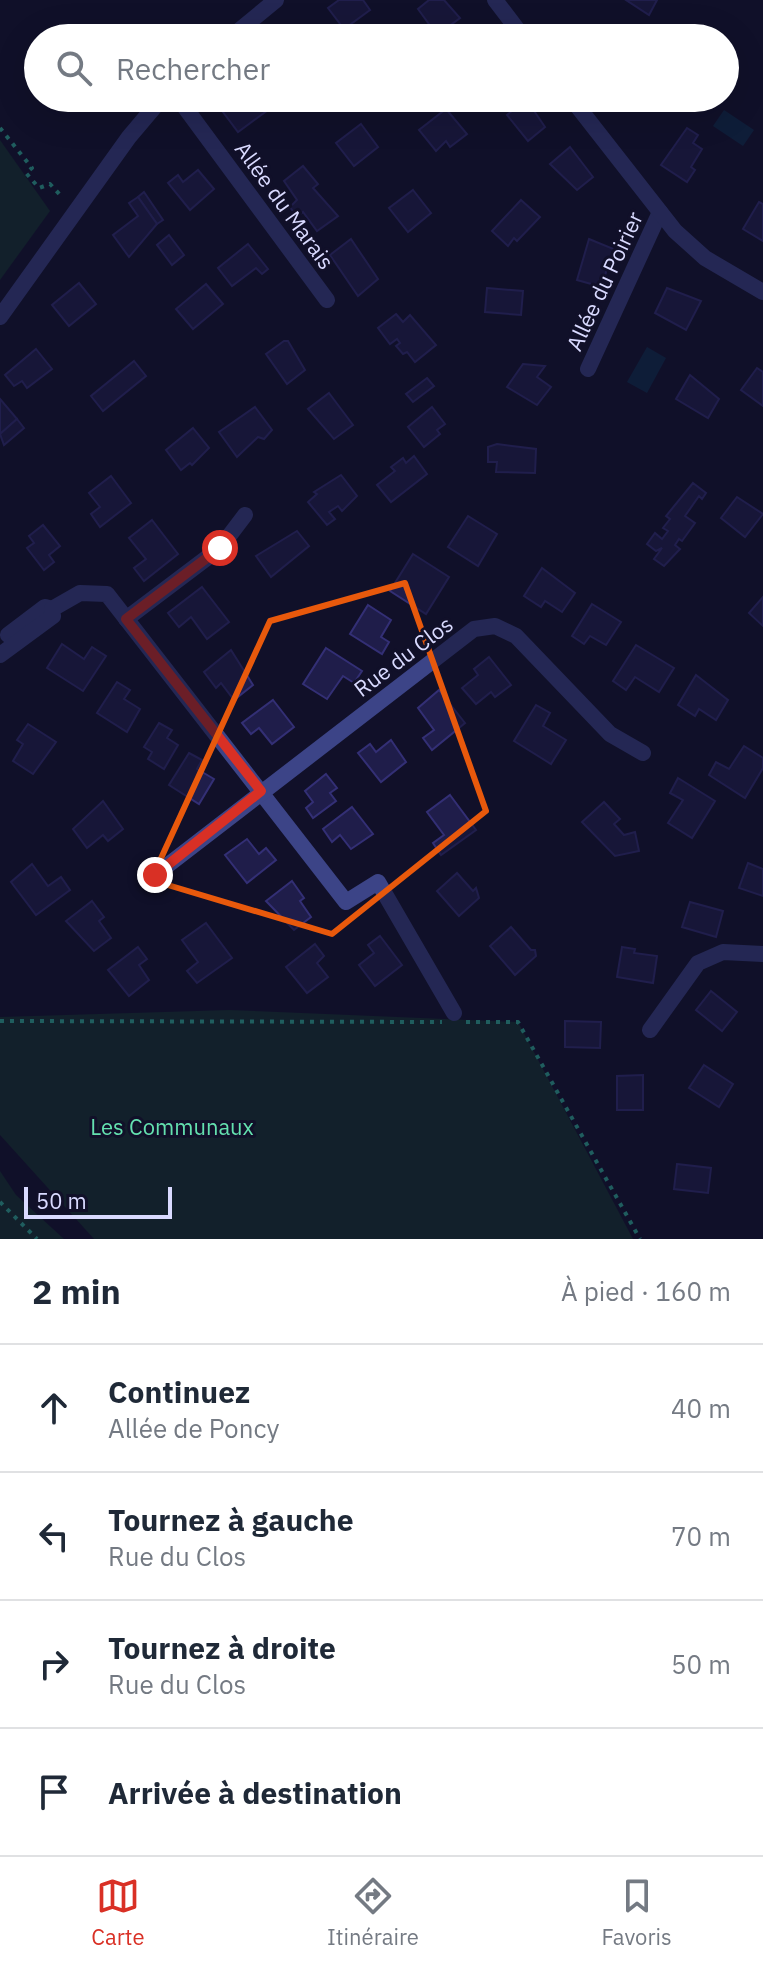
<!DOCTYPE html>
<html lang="fr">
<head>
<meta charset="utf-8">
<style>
	body { margin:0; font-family:"IBM Plex Sans",sans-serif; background:#f2f2f3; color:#1f2937 }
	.scale { position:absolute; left:24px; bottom:20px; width:148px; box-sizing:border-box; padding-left:8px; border:4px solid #d9daff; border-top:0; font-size:22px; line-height:28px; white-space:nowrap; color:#d9daff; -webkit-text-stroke:6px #111029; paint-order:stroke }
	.stop { position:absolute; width:24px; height:24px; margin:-18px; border:6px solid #d93025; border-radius:50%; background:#fff }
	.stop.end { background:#d93025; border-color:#fff; box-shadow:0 2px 8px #0008 }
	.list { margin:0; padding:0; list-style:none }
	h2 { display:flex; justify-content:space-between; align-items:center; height:104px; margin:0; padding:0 32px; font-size:34px }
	h2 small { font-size:26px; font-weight:400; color:#747a83 }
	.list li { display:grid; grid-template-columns:52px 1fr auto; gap:24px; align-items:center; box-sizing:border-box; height:128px; padding:0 32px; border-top:2px solid #e0e1e3 }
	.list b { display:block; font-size:30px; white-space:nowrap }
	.list p { margin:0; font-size:26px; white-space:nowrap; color:#747a83 }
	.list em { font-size:26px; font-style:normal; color:#747a83 }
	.icon { flex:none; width:44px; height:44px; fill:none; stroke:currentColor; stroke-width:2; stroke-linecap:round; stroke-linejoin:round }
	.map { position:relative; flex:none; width:763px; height:1239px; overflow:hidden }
	.search { position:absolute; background:#fff; box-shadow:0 8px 32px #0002; left:24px; right:24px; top:24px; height:88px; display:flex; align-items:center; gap:20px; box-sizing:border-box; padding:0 28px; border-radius:44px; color:#747a83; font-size:30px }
	.sheet { height:616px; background:#fff }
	nav { display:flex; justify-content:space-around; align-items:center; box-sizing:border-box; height:112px; border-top:2px solid #e0e1e3; background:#fff; font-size:22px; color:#747a83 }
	nav a { display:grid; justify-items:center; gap:4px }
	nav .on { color:#d93025 }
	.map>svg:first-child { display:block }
	.green { fill:#14332d }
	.water { fill:#0d2d4b }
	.building { fill:#1f1d4a; stroke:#332f75; stroke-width:2 }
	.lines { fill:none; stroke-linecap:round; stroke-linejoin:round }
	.path { stroke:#31ba9e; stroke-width:4; stroke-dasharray:4 6; stroke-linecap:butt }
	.minor { stroke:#3c4487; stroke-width:16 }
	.tertiary { stroke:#3c4487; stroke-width:16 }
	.route { stroke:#d93025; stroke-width:10 }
	.marked { fill:none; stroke:#e8590c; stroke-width:6; stroke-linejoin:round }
	.labels { text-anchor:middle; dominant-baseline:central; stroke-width:6; stroke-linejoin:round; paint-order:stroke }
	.street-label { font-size:22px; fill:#d9daff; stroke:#111029 }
	.park-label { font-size:22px; fill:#64e0af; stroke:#111029 }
</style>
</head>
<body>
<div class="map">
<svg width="763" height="1239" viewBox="0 0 763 1239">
	<rect width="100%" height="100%" fill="#111029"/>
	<!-- green -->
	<g class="green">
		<polygon points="0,140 50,211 0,280"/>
		<polygon points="229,1010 518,1022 633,1239 94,1239 0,1135 0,1017"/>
		<polygon points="0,1171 16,1195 64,1239 0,1239"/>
	</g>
	<!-- water -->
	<g class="water">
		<polygon points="724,110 754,130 743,146 713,126"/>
		<polygon points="647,347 666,358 647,393 627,382"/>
	</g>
	<!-- building -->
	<g class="building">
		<polygon points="339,0 363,0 370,10 344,29 328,8"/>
		<polygon points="429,0 444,0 460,18 437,35 418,9"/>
		<polygon points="626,0 657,0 649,15"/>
		<polygon points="234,98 265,98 272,107 238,132 220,108"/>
		<polygon points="526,99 545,127 528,141 507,115"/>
		<polygon points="446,109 467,134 450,147 446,141 436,151 419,130"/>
		<polygon points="361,124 378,147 354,166 336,143"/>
		<polygon points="687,128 698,135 693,143 702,149 691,167 695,170 687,182 661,165"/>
		<polygon points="570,147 593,177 577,190 550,164"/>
		<polygon points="303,166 318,184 313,188 338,216 317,231 303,212 297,217 290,207 297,200 284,181"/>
		<polygon points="198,170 214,189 190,210 168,183 178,175 183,182"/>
		<polygon points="413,190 431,213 408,232 389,208"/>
		<polygon points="144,192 163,220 157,224 138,197"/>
		<polygon points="138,197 157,224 129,257 113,235 138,216 129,203"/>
		<polygon points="521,200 540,217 517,241 514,238 508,246 492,231"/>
		<polygon points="759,202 763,204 763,241 743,229"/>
		<polygon points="169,235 184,255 172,265 157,245"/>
		<polygon points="351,239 378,279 358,296 330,255"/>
		<polygon points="589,239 616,250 614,258 610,257 602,287 577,280"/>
		<polygon points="248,244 268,269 262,274 256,268 232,286 218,268"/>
		<polygon points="79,283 96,304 69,326 52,305"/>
		<polygon points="206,284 223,304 193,329 176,309"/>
		<polygon points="487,288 523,291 521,315 485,312"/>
		<polygon points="667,288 701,301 686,330 655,313"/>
		<polygon points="396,314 403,322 410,315 436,345 415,362 407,352 403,354 396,346 400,343 397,339 390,344 378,328"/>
		<polygon points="284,341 288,341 305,370 287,384 266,354"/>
		<polygon points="36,349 52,369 27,388 22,381 14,386 5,375"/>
		<polygon points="134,361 146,376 103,411 91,396"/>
		<polygon points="523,364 545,366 537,377 551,387 537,405 507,387"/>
		<polygon points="757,368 763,372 763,406 741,390"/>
		<polygon points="690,375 719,399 708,418 676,399"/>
		<polygon points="427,378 434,386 413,402 406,394"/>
		<polygon points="329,393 353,425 334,439 308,409"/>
		<polygon points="0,399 17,419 0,434"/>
		<polygon points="255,407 272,430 264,439 258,437 237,457 219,432"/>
		<polygon points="432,407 445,424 437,430 440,434 424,447 408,427"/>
		<polygon points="17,419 24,428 4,445 0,434"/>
		<polygon points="193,428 209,448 192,465 190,463 181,470 166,450"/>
		<polygon points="497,444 536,449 535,473 496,472 497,462 488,462 488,447"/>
		<polygon points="414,456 427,474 391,502 377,485 395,471 391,467 403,458 406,463"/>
		<polygon points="341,475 357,496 342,511 338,506 329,512 335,519 327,525 308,502 317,494 314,492"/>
		<polygon points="111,476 131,503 100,527 91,514 100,507 89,493"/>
		<polygon points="693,483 706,493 702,499 699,496 685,516 695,523 682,541 679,539 675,545 680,549 664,566 654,559 662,548 656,551 647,544 655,533 662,539 668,531 663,528 670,519 666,516"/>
		<polygon points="737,497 763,514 745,537 721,518"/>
		<polygon points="468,516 497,534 478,566 448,547"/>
		<polygon points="152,520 178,554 144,581 134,568 146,559 129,538"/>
		<polygon points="43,525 60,546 49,555 54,562 44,570 27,548 34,543 29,536"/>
		<polygon points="297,531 309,546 271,577 256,556"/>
		<polygon points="413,554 449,577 426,614 390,591"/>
		<polygon points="542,568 575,593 562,612 545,601 541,607 524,596"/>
		<polygon points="202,587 229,622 207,639 191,617 179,627 168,613"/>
		<polygon points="763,597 763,626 749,613"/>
		<polygon points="592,604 621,622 606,645 590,636 584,644 572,636"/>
		<polygon points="368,605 391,620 381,637 389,642 382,654 350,634"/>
		<polygon points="62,644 84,659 92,647 106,656 83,691 47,668"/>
		<polygon points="636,645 674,668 659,692 635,677 626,690 613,681"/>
		<polygon points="326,648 362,671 354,683 343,676 327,699 303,684"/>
		<polygon points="231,650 253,685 234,700 221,683 216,688 204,672"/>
		<polygon points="489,657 511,685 495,697 491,692 476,704 462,688 478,675 474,669"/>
		<polygon points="696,675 728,700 716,720 699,709 695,716 678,705"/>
		<polygon points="117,682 130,690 124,699 140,709 127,732 97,713"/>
		<polygon points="439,690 465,723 432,750 423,738 434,730 418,708"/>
		<polygon points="273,700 294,727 272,744 259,728 251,734 242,723"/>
		<polygon points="536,705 550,713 543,726 566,740 551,764 514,741"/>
		<polygon points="159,723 172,730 167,738 178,745 164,769 148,759 152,752 144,747"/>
		<polygon points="28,724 56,742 33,774 13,761 23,744 17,740"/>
		<polygon points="391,740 406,762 381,782 358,753 370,744 376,752"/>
		<polygon points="744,746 763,758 763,768 745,798 709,775 716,762 729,769"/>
		<polygon points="189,753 202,760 197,769 214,779 199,804 169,785"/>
		<polygon points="326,774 337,788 330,793 336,801 313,818 306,808 313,802 305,791"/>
		<polygon points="678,778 715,801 692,838 668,823 683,800 670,793"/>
		<polygon points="450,795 476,830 441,855 433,843 444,835 427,812"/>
		<polygon points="103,801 123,829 108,841 103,835 87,848 73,829"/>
		<polygon points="604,802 620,819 614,824 624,835 635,832 639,851 615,856 582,822"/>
		<polygon points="352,807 373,834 351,849 340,835 332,842 323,829"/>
		<polygon points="247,839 259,854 266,848 276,860 247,883 225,855"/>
		<polygon points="748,863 763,869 763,896 739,888"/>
		<polygon points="32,864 48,886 61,877 70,890 36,915 11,882"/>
		<polygon points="457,873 473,891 476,888 479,898 459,916 437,891"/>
		<polygon points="292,881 304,898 300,901 311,917 294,930 266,901"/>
		<polygon points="92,901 104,917 99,921 111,938 94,951 66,921"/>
		<polygon points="690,902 723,911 716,937 682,927"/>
		<polygon points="206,923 232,958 197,983 187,971 198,962 182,940"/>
		<polygon points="511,927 531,950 535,950 536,956 515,975 490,946"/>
		<polygon points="380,936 402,965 375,986 359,965 374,953 368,945"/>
		<polygon points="315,944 324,956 317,963 328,977 307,993 286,967"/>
		<polygon points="138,947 147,959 139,965 149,980 129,996 108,970"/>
		<polygon points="622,947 635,949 634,953 657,956 653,983 617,977"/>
		<polygon points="711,991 737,1012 722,1031 696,1010"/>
		<polygon points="565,1021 601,1022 600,1048 565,1047"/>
		<polygon points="704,1065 733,1084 719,1107 689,1088"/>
		<polygon points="643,1075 643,1110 617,1110 617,1076"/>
		<polygon points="677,1164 711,1168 708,1193 674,1189"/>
	</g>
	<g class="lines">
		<!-- path -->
		<g class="path">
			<polyline points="0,128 32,168 26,173 39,188 50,184 63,198"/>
			<polyline points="0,1021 442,1022"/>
			<polyline points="466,1022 518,1022 640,1239"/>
			<polyline points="0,1202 37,1239"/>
		</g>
		<!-- minor -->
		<g class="minor">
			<polyline points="178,98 327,300"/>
			<polyline points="588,369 660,212"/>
			<polyline points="126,619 220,548 245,515"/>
			<polyline points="8,635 45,607 52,609"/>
			<polyline points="0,655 53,616 52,609 80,593 107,594 346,902 378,882 454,1013"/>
			<polyline points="155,875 474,629 495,626 516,636 610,734 643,753"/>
			<polyline points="650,1030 698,963 723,952 763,954"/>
		</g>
		<!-- tertiary -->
		<g class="tertiary">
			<polyline points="495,0 524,38"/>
			<polyline points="230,38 276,0"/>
			<polyline points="571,98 675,231 705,258 763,292"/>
			<polyline points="0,317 129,137 162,98"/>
		</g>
	</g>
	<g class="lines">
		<!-- route -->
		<polyline class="route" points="155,875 261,791 126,619 220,548"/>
	</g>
	<!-- marked area -->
	<path d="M0 0H763V1239H0ZM405 583 486 811 332 934 151 880 270 621Z" fill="#111029" fill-opacity=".55" fill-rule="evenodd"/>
	<path class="marked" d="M405 583 486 811 332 934 151 880 270 621Z"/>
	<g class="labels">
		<!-- street labels -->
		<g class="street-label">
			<text transform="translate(285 205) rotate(54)">Allée du Marais</text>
			<text transform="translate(604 281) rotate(-65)">Allée du Poirier</text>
			<text transform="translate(403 656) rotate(-37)">Rue du Clos</text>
		</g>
		<!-- park labels -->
		<g class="park-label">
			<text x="172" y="1126">Les Communaux</text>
		</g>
	</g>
</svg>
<div class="scale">50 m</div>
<div class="stop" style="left:220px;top:548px"></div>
<div class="stop end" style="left:155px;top:875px"></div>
<div class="search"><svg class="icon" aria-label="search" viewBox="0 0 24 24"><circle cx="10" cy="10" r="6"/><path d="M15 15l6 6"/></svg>Rechercher</div>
</div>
<section class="sheet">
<h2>2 min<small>À pied · 160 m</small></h2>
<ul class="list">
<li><svg class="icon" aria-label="ahead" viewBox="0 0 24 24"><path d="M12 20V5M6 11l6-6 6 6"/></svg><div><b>Continuez</b><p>Allée de Poncy</p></div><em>40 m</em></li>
<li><svg class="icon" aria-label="left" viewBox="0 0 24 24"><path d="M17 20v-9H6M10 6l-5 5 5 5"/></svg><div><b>Tournez à gauche</b><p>Rue du Clos</p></div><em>70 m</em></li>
<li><svg class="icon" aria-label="right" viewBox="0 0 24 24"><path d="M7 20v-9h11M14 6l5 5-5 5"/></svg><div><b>Tournez à droite</b><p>Rue du Clos</p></div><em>50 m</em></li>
<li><svg class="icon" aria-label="arrive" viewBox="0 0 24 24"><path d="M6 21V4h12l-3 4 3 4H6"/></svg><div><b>Arrivée à destination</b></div></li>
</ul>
</section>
<nav>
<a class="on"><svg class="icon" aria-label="map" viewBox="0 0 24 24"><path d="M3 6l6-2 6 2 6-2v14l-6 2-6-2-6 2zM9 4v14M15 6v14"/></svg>Carte</a>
<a><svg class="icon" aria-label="directions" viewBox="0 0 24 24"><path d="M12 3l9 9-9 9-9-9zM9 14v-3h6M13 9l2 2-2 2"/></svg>Itinéraire</a>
<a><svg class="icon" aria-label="saved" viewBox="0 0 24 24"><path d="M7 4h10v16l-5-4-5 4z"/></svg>Favoris</a>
</nav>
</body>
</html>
